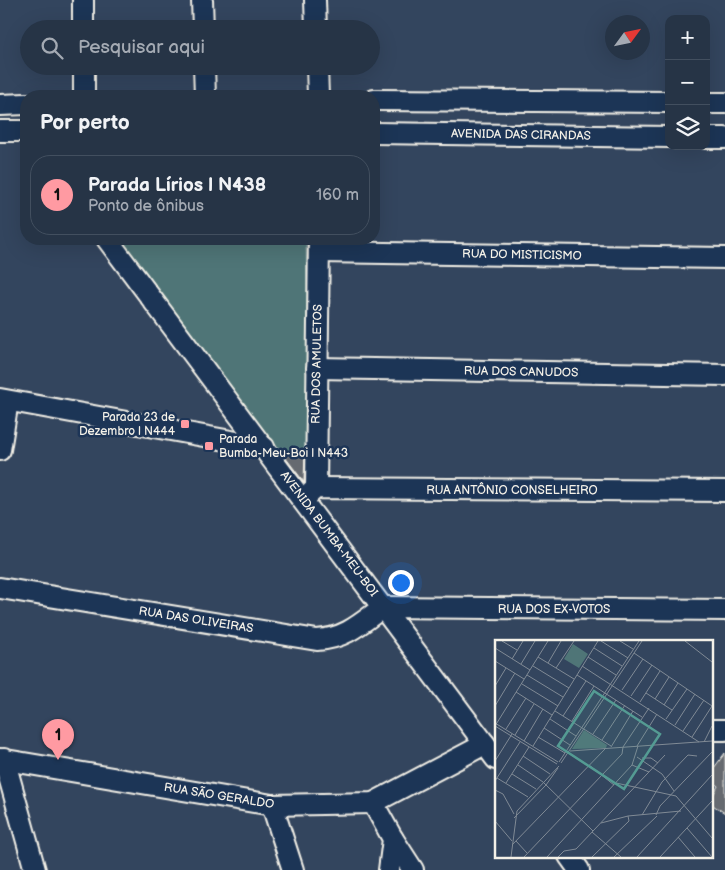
<!DOCTYPE html>
<html lang="pt">
<head>
<meta charset="utf-8">
<style>
	body { margin:0; font-family:"Balsamiq Sans",sans-serif; background:#2e3c4d; color:#f1f3f6 }
	.controls { position:absolute; right:15px; top:15px; display:grid; overflow:hidden; border-radius:10px; box-shadow:0 5px 20px #0002 }
	.controls button { width:45px; height:45px; display:grid; place-items:center; padding:0; border:0; border-bottom:1px solid #424f5f; background:#263446; color:#f1f3f6; font:25px sans-serif }
	.compass { position:absolute; left:605px; top:15px; width:45px; height:45px; border-radius:50%; background:#263446; box-shadow:0 5px 20px #0002; rotate:57deg }
	.you { position:absolute; left:400px; top:582px; width:18px; height:18px; margin:-12px; border:4px solid #fff; border-radius:50%; background:#1a73e8; box-shadow:0 0 0 8px #1a73e833 }
	.badge { display:grid; place-items:center; width:32px; height:32px; border-radius:50%; background:#ff9aa2; color:#111; font-size:16px; font-weight:700 }
	.pin { position:absolute; translate:-50% -41px; filter:drop-shadow(0 1px 2px #0008) }
	.pin::after { content:''; position:absolute; top:26px; width:18px; height:15px; background:inherit; clip-path:polygon(0 0,100% 0,50% 100%) }
	.list { margin:0; padding:0; list-style:none }
	h2 { display:flex; justify-content:space-between; align-items:center; height:65px; margin:0; padding:0 20px; font-size:21px }
	h2 small { font-size:16px; font-weight:400; color:#a4aab3 }
	.list li { display:grid; grid-template-columns:32px 1fr auto; gap:15px; align-items:center; box-sizing:border-box; height:80px; margin:0 10px 10px; padding:0 10px; border:1px solid #424f5f; border-radius:20px }
	.list b { display:block; font-size:19px; white-space:nowrap }
	.list p { margin:0; font-size:16px; white-space:nowrap; color:#a4aab3 }
	.list em { font-size:16px; font-style:normal; color:#a4aab3 }
	.icon { flex:none; width:28px; height:28px; fill:none; stroke:currentColor; stroke-width:2; stroke-linecap:round; stroke-linejoin:round }
	.map { position:relative; flex:none; width:725px; height:870px; overflow:hidden }
	.search { position:absolute; background:#263446; box-shadow:0 5px 20px #0002; left:20px; top:20px; width:360px; height:55px; display:flex; align-items:center; gap:12px; box-sizing:border-box; padding:0 18px; border-radius:28px; color:#a4aab3; font-size:19px }
	.panel { position:absolute; background:#263446; box-shadow:0 5px 20px #0002; left:20px; top:90px; width:360px; height:155px; border-radius:20px }
	.map>svg:first-child { display:block }
	.green { fill:#4f7577; stroke:#a2b3b0 }
	.building { fill:#666a70; stroke:#f4f1e8 }
	.lines { fill:none; stroke-linecap:round; stroke-linejoin:round }
	.minor-casing { stroke:#f4f1e8; stroke-width:24 }
	.minor { stroke:#1d3557; stroke-width:20 }
	.poi-dot { fill:#ff9aa2; stroke:#1d3557; stroke-width:2 }
	.labels { text-anchor:middle; dominant-baseline:central; stroke-width:5; stroke-linejoin:round; paint-order:stroke }
	.street-label { font-size:12px; fill:#f4f1e8; stroke:#1d3557 }
	.poi-label { font-size:12px; fill:#f4f1e8; stroke:#1d3557; text-anchor:end }
	.inset-road { fill:none; stroke:#808a95; stroke-width:1 }
	.view { fill:#549b93; fill-opacity:0.15; stroke:#549b93; stroke-width:2.5 }
	.inset-edge { fill:none; stroke:#f4f1e8; stroke-width:2.5 }
</style>
</head>
<body>
<div class="map">
<svg width="725" height="870" viewBox="0 0 725 870">
	<rect width="100%" height="100%" fill="#33455e"/>
	<filter id="ink" filterUnits="userSpaceOnUse"><feTurbulence type="fractalNoise" baseFrequency=".02" numOctaves="2"/><feDisplacementMap in="SourceGraphic" scale="10" xChannelSelector="R" yChannelSelector="G"/><feConvolveMatrix kernelMatrix="1 2 1 2 8 2 1 2 1" color-interpolation-filters="sRGB"/></filter>
	<g filter="url(#ink)">
		<!-- green -->
		<polygon class="green" points="118,239 306,239 310,448 276,454"/>
		<!-- building -->
		<g class="building">
			<polygon points="305,449 304,482 282,453"/>
			<polygon points="725,753 725,813 711,804 711,799 718,786 711,780 711,772"/>
		</g>
		<g class="lines">
			<defs>
				<g id="minor">
					<polyline points="83,0 83,29"/>
					<polyline points="202,0 203,29"/>
					<polyline points="315,0 316,29"/>
					<polyline points="84,66 84,96"/>
					<polyline points="204,66 205,96"/>
					<polyline points="317,66 318,96"/>
					<polyline points="374,100 669,102"/>
					<polyline points="706,103 725,103"/>
					<polyline points="0,105 26,104"/>
					<polyline points="0,131 26,131"/>
					<polyline points="374,133 669,137"/>
					<polyline points="706,138 725,138"/>
					<polyline points="107,239 496,759"/>
					<polyline points="319,252 725,258"/>
					<polyline points="317,368 725,375"/>
					<polyline points="0,399 264,447"/>
					<polyline points="0,450 8,401"/>
					<polyline points="316,488 319,239"/>
					<polyline points="303,500 316,488 725,491"/>
					<path d="M0 588 317 640C346 638 360 624 383 607L725 610"/>
					<polyline points="711,730 725,730"/>
					<polyline points="0,759 272,805 373,803 485,744"/>
					<polyline points="4,759 35,870"/>
					<polyline points="373,803 393,839 389,870"/>
					<polyline points="272,805 293,870"/>
					<polyline points="393,839 413,870"/>
					<polyline points="569,856 579,870"/>
				</g>
			</defs>
			<!-- minor casing -->
			<use href="#minor" class="minor-casing"/>
			<!-- minor -->
			<use href="#minor" class="minor"/>
		</g>
	</g>
	<!-- markers -->
	<g class="poi-dot">
		<rect x="180" y="419" width="10" height="10" rx="2.5"/>
		<rect x="204" y="441" width="10" height="10" rx="2.5"/>
	</g>
	<g class="labels">
		<!-- street labels -->
		<g class="street-label">
			<text transform="translate(521 135) rotate(1)">AVENIDA DAS CIRANDAS</text>
			<text transform="translate(522 255) rotate(1)">RUA DO MISTICISMO</text>
			<text transform="translate(317 364) rotate(-89)">RUA DOS AMULETOS</text>
			<text transform="translate(521 372) rotate(1)">RUA DOS CANUDOS</text>
			<text x="512" y="490">RUA ANTÔNIO CONSELHEIRO</text>
			<text transform="translate(329 534) rotate(53)">AVENIDA BUMBA-MEU-BOI</text>
			<text x="554" y="609">RUA DOS EX-VOTOS</text>
			<text transform="translate(196 620) rotate(9)">RUA DAS OLIVEIRAS</text>
			<text transform="translate(219 796) rotate(9)">RUA SÃO GERALDO</text>
		</g>
		<!-- poi labels -->
		<g class="poi-label">
			<text x="175" y="417">Parada 23 de<tspan x="175" dy="14">Dezembro | N444</tspan></text>
			<text x="219" y="439" text-anchor="start">Parada<tspan x="219" dy="14">Bumba-Meu-Boi | N443</tspan></text>
		</g>
	</g>
	<!-- overview -->
	<g transform="translate(495 640)">
		<rect width="218" height="218" fill="#33455e"/>
		<path d="M78 4 93 14 84 28 69 19ZM89 90 112 105 111 108 77 109Z" fill="#4f7577"/>
		<path class="inset-road" d="M7 1 22 10M106 1 133 18M125 1 138 9M190 1 217 22M0 8 35 30M99 8 127 26M139 13 217 66M43 17 79 39M93 17 121 35M17 19 28 1M0 21 29 39M53 23 66 1M26 24 40 1M38 26 74 48M87 26 204 102M61 28 79 1M32 35 68 57M82 35 147 77M27 44 63 66M0 46 11 28M127 50 148 19M21 52 57 75M151 53 177 70M136 56 157 25M160 59 174 37M145 62 165 31M169 65 183 43M0 66 20 33M60 71 116 106M68 76 91 41M55 79 81 96M171 79 192 49M77 81 99 46M0 83 63 122M180 85 200 54M0 86 53 1M0 86 62 124M49 88 75 105M11 89 31 58M188 91 209 60M98 94 121 60M20 95 39 64M43 97 70 113M197 97 217 66M107 100 130 65M29 101 48 69M209 102 217 86M38 106 103 1M142 106 162 74M116 107 138 71M75 111 217 101M28 116 55 134M142 117 167 134 179 151M147 118H156L163 123M0 121 17 94M64 122 144 1M66 123 147 1M23 125 48 142 98 191M94 125 119 145M137 125 154 132M17 134 41 149M2 138 33 157M0 141 25 102M11 143 34 107M121 143 181 156 217 198M0 150 8 154 19 174M147 175 167 142 193 115 202 116M161 175 165 166 217 112M19 178 51 145 63 128M0 181 17 201M106 183 133 176 186 171M192 188 217 217M97 192 126 217M183 197 200 217M21 201 32 213M17 205 110 109M81 209 170 115M16 217 22 171 64 126M29 217 127 114 128 107 154 68M52 217 137 125 143 106M63 217 69 211 81 209M97 217 134 181 133 176M119 217 162 176M142 217 217 135M165 217 217 161"/>
		<path class="view" d="M99 51 165 94 129 149 63 106Z"/>
		<rect width="218" height="218" class="inset-edge"/>
	</g>
</svg>
<div class="controls">
<button>+</button>
<button>−</button>
<button><svg class="icon" aria-label="layers" viewBox="0 0 24 24"><path d="M12 4l9 5-9 5-9-5zM3 14l9 5 9-5"/></svg></button>
</div>
<svg class="compass" viewBox="-18 -18 36 36"><path d="M0-13l5 13h-10z" fill="#e53935"/><path d="M0 13l5-13h-10z" fill="#a4aab3"/></svg>
<div class="you"></div>
<div class="pin badge" style="left:58px;top:760px">1</div>
<div class="search"><svg class="icon" aria-label="search" viewBox="0 0 24 24"><circle cx="10" cy="10" r="6"/><path d="M15 15l6 6"/></svg>Pesquisar aqui</div>
<section class="panel">
<h2>Por perto<small></small></h2>
<ul class="list">
<li><span class="badge">1</span><div><b>Parada Lírios | N438</b><p>Ponto de ônibus</p></div><em>160 m</em></li>
</ul>
</section>
</div>
</body>
</html>
